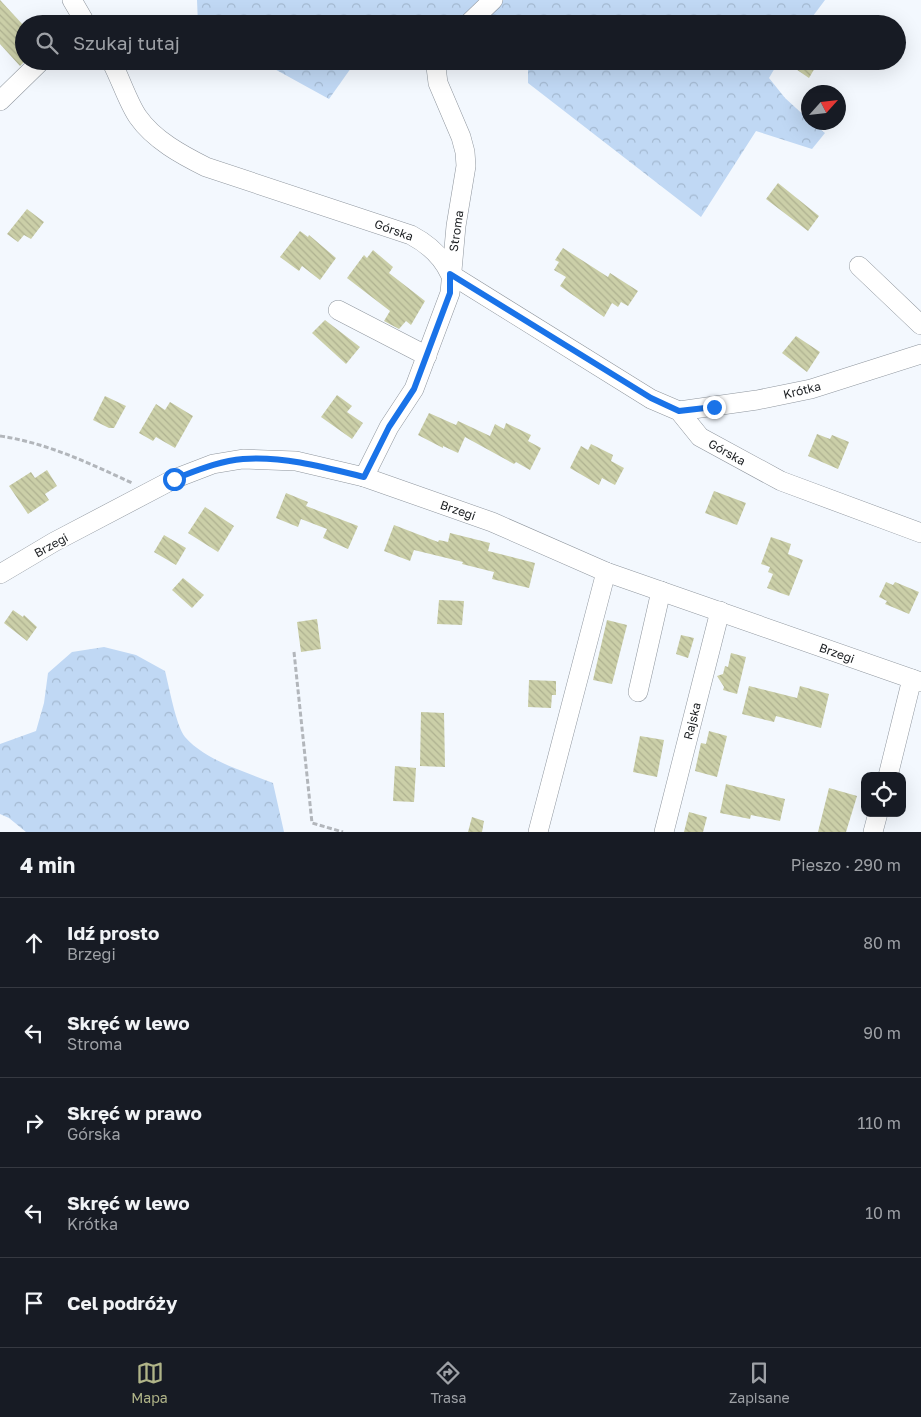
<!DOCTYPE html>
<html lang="pl">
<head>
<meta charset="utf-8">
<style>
	body { margin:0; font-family:"Golos Text",sans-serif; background:#20242c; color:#f1f3f6 }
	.controls { position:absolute; right:15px; bottom:15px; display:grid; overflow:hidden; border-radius:10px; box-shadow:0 5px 20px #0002 }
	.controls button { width:45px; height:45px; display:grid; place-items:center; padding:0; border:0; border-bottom:1px solid #363941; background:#171b24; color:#f1f3f6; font:25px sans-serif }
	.compass { position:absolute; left:801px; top:85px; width:45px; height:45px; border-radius:50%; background:#171b24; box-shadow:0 5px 20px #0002; rotate:63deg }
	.stop { position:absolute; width:15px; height:15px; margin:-11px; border:4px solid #1a73e8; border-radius:50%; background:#fff }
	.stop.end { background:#1a73e8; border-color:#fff; box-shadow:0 1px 5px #0008 }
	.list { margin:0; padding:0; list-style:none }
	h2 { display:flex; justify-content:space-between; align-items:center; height:65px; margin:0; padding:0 20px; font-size:21px }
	h2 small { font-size:16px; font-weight:400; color:#9ea1a6 }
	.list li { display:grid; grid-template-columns:32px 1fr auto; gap:15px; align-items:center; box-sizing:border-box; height:90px; padding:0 20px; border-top:1px solid #363941 }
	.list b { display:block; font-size:19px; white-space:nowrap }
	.list p { margin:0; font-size:16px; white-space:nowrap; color:#9ea1a6 }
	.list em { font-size:16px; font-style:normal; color:#9ea1a6 }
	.icon { flex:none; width:28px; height:28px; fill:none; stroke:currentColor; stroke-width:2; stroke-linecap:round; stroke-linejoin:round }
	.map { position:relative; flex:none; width:921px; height:832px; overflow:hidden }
	.search { position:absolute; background:#171b24; box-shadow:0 5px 20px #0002; left:15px; right:15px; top:15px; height:55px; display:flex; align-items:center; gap:12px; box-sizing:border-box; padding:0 18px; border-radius:28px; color:#9ea1a6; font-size:19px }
	.sheet { height:515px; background:#171b24 }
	nav { display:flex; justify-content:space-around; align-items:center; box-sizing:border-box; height:70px; border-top:1px solid #363941; background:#171b24; font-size:14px; color:#9ea1a6 }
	nav a { display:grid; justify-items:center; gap:2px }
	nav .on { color:#b0b488 }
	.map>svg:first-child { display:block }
	.forest { fill:url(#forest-crowns) }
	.building { fill:url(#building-back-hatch) }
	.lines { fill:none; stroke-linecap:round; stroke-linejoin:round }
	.minor-casing { stroke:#8f969e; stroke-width:20 }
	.path { stroke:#b2b6bb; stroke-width:3; stroke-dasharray:5 2.5; stroke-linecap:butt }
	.minor { stroke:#fff; stroke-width:19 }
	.route { stroke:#1a73e8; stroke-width:6 }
	.labels { text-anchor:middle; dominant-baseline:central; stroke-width:4; stroke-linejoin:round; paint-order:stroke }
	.street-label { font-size:12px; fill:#1c1f22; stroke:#fff }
</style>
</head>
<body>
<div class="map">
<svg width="921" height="832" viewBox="0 0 921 832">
	<defs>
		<pattern id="forest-crowns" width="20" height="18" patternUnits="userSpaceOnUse" patternTransform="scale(1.25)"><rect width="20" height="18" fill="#c0d8f4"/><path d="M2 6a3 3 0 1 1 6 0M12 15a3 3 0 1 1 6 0" fill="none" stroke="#a4b9d1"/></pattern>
		<pattern id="building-back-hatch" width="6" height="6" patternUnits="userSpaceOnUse" patternTransform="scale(1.25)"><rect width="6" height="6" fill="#cbcfa8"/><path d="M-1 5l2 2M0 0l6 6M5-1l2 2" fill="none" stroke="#aeb190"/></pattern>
	</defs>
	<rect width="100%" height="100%" fill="#f3f8fe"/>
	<!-- forest -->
	<g class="forest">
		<polygon points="197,0 825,0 807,24 504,24 495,20 489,24 198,24"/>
		<polygon points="260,61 356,61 329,99"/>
		<polygon points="402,61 433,61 420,70"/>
		<polygon points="528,61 779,61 769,78 785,98 808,119 808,122 812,123 825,133 812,149 756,131 701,217 528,83"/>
		<path d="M104 647 136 655 165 671C169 686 176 726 185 737 206 761 244 771 273 783L284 832H26L9 818 0 814V744L36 731 44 703 48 673 72 652Z"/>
	</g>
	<!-- building -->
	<g class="building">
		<polygon points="0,0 24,26 24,62 20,66 0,44"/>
		<polygon points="784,61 819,61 809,78"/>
		<polygon points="778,183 819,216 808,231 766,199"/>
		<polygon points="27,209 44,222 31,239 24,235 18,242 7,234"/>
		<polygon points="300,231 308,237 309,235 336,258 320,280 302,266 299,271 280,257"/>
		<polygon points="563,248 608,277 610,273 638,291 628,306 621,302 618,307 612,303 604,317 560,286 566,277 554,270 559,262 555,260"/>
		<polygon points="373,250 393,267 389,273 425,301 411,325 406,321 399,329 384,321 390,311 347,278 364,255 367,258"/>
		<polygon points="325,320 360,347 346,364 312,333"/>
		<polygon points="796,336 820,352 807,372 782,353"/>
		<polygon points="337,395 352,406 347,412 363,423 352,439 321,417"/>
		<polygon points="105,396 126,406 114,428 109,428 93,420"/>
		<polygon points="170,402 193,416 175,448 156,437 153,441 139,433 156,404 165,410"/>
		<polygon points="429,413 456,425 458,421 490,436 495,424 504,429 506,423 531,435 528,441 541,448 530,470 516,462 514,464 465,437 458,453 443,446 443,448 418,435"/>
		<polygon points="817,434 830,439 832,435 849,442 838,469 808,456"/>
		<polygon points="591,444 613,455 611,461 624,468 615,485 602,478 599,485 570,468 581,446 588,450"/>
		<polygon points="47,470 57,486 45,494 49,500 28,514 9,486 31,472 35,478"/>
		<polygon points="714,491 746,503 737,525 705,513"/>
		<polygon points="286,493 308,502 306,506 358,526 348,549 323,538 327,529 301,519 298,527 276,518"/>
		<polygon points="205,507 234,526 218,552 188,533"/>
		<polygon points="394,525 438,542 439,540 448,542 450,533 490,543 488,551 535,563 529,588 492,579 494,572 462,564 463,562 414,550 410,561 384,551"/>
		<polygon points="164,535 186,548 176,565 154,552"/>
		<polygon points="771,537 791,544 788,554 803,560 789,596 767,588 773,574 768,572 770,567 761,564"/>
		<polygon points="183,578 204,595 192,608 172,590"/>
		<polygon points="886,582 893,585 895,582 919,592 909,614 885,604 887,601 879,597"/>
		<polygon points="439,600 464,601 462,625 437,624"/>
		<polygon points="13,610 23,617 24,615 37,627 27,641 4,623"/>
		<polygon points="317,619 321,649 301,652 297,622"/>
		<polygon points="607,620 627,625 612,684 593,680"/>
		<polygon points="681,635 694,638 688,658 676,654"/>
		<polygon points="731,653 746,657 737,694 723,690 724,687 717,676 723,674 725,666 728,667"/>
		<polygon points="529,680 556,681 556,695 552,695 551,708 528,707"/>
		<polygon points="749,686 797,698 800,686 829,694 821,728 776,716 774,722 742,714"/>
		<polygon points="421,712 444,713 445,767 420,766"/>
		<polygon points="709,731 727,736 717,777 695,771 701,743 706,744"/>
		<polygon points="640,736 664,740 657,777 633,772"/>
		<polygon points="395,766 416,768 414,802 393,801"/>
		<polygon points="726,784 785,799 780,821 751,815 750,819 720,813"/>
		<polygon points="829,788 857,796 846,832 818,832"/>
		<polygon points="689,812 707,817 703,832 684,832"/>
		<polygon points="472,817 484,821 482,832 468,832"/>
	</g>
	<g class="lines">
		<defs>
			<g id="minor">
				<polyline points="72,0 86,24"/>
				<polyline points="468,24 493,0"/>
				<path d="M111 61C120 77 128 103 138 117 154 140 182 155 206 167L411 235C428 244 442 256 450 274L651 399 679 411 700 437 781 481 921 533"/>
				<polyline points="0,101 41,61"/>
				<polyline points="859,266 921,325"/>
				<polyline points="338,310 427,356"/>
				<polyline points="679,411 757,400 811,389 921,354"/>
				<polyline points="364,477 389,427 414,389 450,293 456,226 466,166 465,152 461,137 438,83 436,67 438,61"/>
				<polyline points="0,574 54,542 174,479 213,464 243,459 296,461 364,477 492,522 606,572 921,682"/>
				<polyline points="638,692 661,591"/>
				<polyline points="888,776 912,679"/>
				<polyline points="538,832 606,572"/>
				<polyline points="664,832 720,611"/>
				<polyline points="873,832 878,813"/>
			</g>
		</defs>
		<!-- minor casing -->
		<use href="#minor" class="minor-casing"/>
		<!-- path -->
		<g class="path">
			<path d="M0 436C47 443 89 463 132 483"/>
			<polyline points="294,652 312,823 343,832"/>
		</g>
		<!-- minor -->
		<use href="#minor" class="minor"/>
	</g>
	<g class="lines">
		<!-- route -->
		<path class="route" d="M174 479C196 471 219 461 243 459 284 456 324 467 364 477L389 427 414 389 450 293V274L651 398 679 411 714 407"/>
	</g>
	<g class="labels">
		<!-- street labels -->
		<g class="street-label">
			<text transform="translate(394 230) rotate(20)">Górska</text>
			<text transform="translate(456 231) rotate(-82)">Stroma</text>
			<text transform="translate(802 390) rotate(-14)">Krótka</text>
			<text transform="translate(727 452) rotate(29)">Górska</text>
			<text transform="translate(458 510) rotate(19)">Brzegi</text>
			<text transform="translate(51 545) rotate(-29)">Brzegi</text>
			<text transform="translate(837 653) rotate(20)">Brzegi</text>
			<text transform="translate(692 721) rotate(-76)">Rajska</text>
		</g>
	</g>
</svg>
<div class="controls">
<button><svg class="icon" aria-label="locate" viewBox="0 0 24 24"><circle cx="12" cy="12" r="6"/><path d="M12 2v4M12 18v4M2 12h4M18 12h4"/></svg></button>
</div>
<svg class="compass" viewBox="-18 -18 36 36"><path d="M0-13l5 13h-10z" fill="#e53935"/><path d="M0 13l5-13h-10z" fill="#9ea1a6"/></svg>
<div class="stop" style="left:174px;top:479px"></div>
<div class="stop end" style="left:714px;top:407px"></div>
<div class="search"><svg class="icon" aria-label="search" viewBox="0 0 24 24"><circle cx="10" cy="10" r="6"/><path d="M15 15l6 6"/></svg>Szukaj tutaj</div>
</div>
<section class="sheet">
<h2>4 min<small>Pieszo · 290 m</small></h2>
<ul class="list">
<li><svg class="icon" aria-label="ahead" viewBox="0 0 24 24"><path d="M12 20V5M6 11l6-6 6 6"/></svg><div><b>Idź prosto</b><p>Brzegi</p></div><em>80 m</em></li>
<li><svg class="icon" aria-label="left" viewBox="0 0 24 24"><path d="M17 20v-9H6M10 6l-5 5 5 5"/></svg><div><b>Skręć w lewo</b><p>Stroma</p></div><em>90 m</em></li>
<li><svg class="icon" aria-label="right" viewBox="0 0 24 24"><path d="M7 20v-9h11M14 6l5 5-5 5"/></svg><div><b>Skręć w prawo</b><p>Górska</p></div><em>110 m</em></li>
<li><svg class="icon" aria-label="left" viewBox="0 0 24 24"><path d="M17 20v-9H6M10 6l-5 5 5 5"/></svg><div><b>Skręć w lewo</b><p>Krótka</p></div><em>10 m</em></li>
<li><svg class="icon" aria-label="arrive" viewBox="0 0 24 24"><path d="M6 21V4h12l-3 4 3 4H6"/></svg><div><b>Cel podróży</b></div></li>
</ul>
</section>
<nav>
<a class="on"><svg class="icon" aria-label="map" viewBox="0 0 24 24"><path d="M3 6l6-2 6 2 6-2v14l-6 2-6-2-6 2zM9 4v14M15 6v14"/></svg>Mapa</a>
<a><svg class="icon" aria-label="directions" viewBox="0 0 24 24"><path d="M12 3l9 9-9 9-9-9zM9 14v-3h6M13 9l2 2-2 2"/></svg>Trasa</a>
<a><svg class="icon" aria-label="saved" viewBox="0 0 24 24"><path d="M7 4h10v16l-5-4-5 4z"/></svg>Zapisane</a>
</nav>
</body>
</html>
